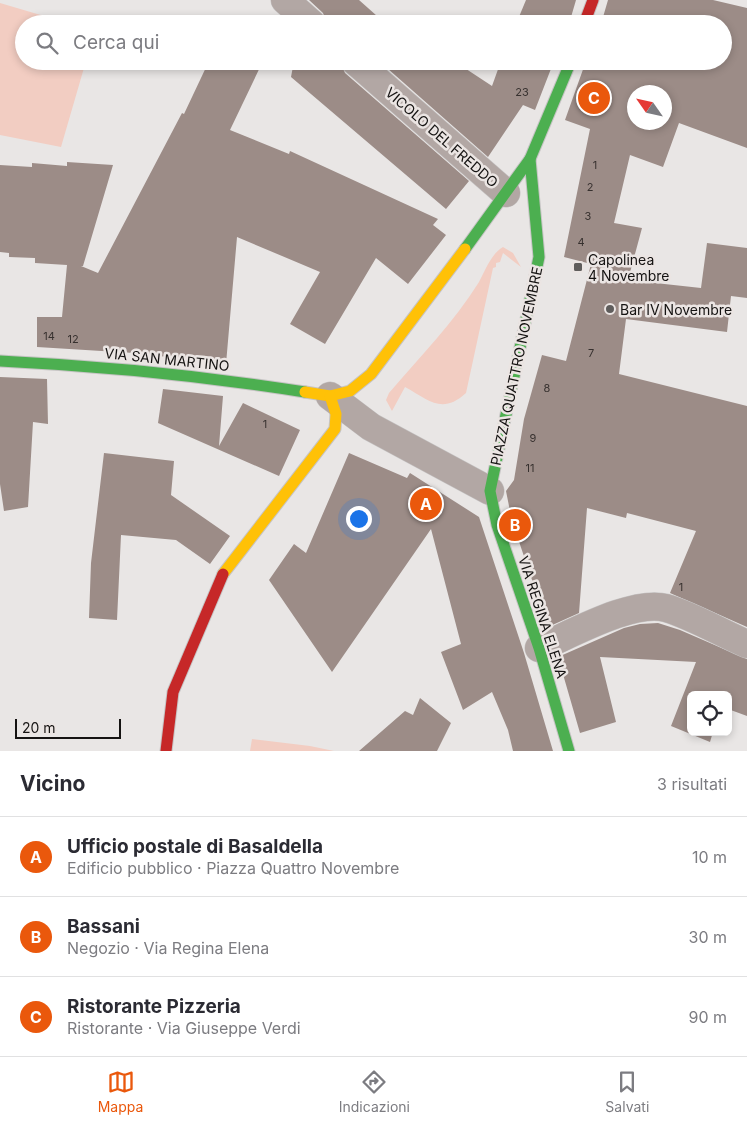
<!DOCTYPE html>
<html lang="it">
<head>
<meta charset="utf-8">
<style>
	body { margin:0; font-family:Inter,sans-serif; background:#f7f7f7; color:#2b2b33 }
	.controls { position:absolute; right:15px; bottom:15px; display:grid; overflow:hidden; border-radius:8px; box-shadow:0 2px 8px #0003 }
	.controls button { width:45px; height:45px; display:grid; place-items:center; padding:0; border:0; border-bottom:1px solid #e1e1e2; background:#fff; color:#2b2b33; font:25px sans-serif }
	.compass { position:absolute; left:627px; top:85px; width:45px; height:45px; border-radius:50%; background:#fff; box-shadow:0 2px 8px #0003; rotate:304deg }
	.scale { position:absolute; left:15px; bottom:12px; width:106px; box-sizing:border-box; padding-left:5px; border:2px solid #151312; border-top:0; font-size:14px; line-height:18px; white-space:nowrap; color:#151312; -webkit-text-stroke:4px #ebe5e3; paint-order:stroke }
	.you { position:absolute; left:358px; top:518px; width:18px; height:18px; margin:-12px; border:4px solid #fff; border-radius:50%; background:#1a73e8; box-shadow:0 0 0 8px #1a73e833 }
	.badge { display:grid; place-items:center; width:32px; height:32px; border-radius:50%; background:#ea580c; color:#fff; font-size:16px; font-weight:700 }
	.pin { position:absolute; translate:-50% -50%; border:2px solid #fff; box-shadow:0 1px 5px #0006 }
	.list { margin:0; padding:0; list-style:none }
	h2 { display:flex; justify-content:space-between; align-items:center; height:65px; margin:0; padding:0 20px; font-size:21px }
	h2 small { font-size:16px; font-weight:400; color:#7c7c81 }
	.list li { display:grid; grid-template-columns:32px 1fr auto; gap:15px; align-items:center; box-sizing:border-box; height:80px; padding:0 20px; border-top:1px solid #e1e1e2 }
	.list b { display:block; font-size:19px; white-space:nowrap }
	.list p { margin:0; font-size:16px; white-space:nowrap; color:#7c7c81 }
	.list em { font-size:16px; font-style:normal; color:#7c7c81 }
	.icon { flex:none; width:28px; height:28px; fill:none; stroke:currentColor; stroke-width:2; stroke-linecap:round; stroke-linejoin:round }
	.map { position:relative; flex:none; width:747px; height:751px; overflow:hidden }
	.search { position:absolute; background:#fff; box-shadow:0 2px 8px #0003; left:15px; right:15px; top:15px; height:55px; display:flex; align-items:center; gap:12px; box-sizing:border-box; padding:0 18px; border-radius:28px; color:#7c7c81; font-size:19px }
	.sheet { height:305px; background:#fff }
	nav { display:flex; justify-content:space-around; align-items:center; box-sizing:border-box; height:70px; border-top:1px solid #e1e1e2; background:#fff; font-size:14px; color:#7c7c81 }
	nav a { display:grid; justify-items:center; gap:2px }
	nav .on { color:#ea580c }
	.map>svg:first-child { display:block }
	.green { fill:#f2cdc2 }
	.building { fill:#9c8c87; fill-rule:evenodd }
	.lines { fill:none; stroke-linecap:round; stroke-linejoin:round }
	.street-casing { stroke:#c6c4c4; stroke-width:29 }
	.fast-casing { stroke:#c6c4c4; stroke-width:13 }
	.slow-casing { stroke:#c6c4c4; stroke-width:13 }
	.jam-casing { stroke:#c6c4c4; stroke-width:13 }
	.street { stroke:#b2a7a4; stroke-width:28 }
	.fast { stroke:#4caf50; stroke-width:11 }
	.slow { stroke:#ffc107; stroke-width:11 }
	.jam { stroke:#c62828; stroke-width:11 }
	.poi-dot { fill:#5f5d5c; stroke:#ebe5e3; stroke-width:2 }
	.labels { text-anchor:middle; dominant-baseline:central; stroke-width:5; stroke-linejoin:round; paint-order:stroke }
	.number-label { font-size:11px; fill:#37312f }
	.street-label { font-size:14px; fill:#151312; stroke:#ebe5e3 }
	.poi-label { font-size:14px; fill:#151312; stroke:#ebe5e3; text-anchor:start }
</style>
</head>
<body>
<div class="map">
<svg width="747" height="751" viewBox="0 0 747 751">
	<rect width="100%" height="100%" fill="#e9e6e5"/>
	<!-- green -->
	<g class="green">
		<polygon points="0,3 71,24 24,24 24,61 86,61 61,147 0,135"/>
		<path d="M503 247 513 253 521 267 503 253 500 262 496 263V267L493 268 466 393C442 415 429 400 405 387L392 411 386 400 389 393C420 357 454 322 479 282 485 271 491 254 503 247Z"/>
		<polygon points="252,739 310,746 334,751 250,751"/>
	</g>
	<!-- building -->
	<g class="building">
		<polygon points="309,0 359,0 386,24 327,24 323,13"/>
		<polygon points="526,0 576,0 569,24 516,24"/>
		<path d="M608 0H713L747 8V148L679 123 663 167 630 155 614 223 642 228 628 280 701 288 707 243 747 248V298L731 296 727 332 626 319 619 374 747 406V627L670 593 696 531 627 513 626 518 587 508 579 613 548 627 512 521 506 491 514 480 524 419 542 355 566 361 591 264 564 257 590 129 565 120 586 61H723V24H601ZM634 92H664V122H634Z"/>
		<polygon points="209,61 263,61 230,130 289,154 290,151 438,219 433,225 446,235 408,284 376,258 325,344 290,324 320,272 237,237 226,364 134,353 37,347 37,317 62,317 67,265 35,263 35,258 9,257 9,253 0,252 0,165 32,167 32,163 67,166 67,162 113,165 83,266 81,266 98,273 182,113 184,114"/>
		<polygon points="294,61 340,61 345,73 469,181 446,209 291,77"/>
		<polygon points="379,61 454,61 492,86 501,61 554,61 535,110 523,105 488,157"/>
		<polygon points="0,377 47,379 48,424 33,422 28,507 4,511 0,484"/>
		<polygon points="163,389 223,396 219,446 243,403 300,430 279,476 158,423"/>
		<polygon points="104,453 174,461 171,495 230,536 210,564 176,540 121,535 117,620 89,618 91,563"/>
		<polygon points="349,453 407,478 410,473 479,517 524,653 553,751 513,751 508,730 492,692 463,710 441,652 461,644 431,529 332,672 269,580 294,544 306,553"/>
		<polygon points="658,623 680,630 747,659 747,716 728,709 728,695 691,695 691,732 713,732 710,742 671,726 696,662 600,657 616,722 580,733 558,657 624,628 640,624"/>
		<polygon points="420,698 451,723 437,751 359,751 405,711 413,715"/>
	</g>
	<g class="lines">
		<defs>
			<g id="street">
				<polyline points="285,0 312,24"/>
				<polyline points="355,61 506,193"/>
				<polyline points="330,396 371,427 490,491"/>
				<path d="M539 648C570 635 633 599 666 608 693 616 721 633 747 644"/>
			</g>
			<g id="fast">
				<polyline points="530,159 539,257 490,491 497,525 539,648 569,751"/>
				<polyline points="465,249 530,159 571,61"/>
				<path d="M0 361C102 366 204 376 305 392"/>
			</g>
			<g id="slow">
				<polyline points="305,392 330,396 350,391 371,374 465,249"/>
				<polyline points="223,574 335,429 336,414 330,396"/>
			</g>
			<g id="jam">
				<polyline points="584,24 593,0"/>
				<polyline points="166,751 173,692 223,574"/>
			</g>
		</defs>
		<!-- street casing -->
		<use href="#street" class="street-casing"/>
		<!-- fast casing -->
		<use href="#fast" class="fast-casing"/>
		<!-- slow casing -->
		<use href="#slow" class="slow-casing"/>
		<!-- jam casing -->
		<use href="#jam" class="jam-casing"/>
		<!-- street -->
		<use href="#street" class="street"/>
		<!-- fast -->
		<use href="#fast" class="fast"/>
		<!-- slow -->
		<use href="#slow" class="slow"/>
		<!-- jam -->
		<use href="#jam" class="jam"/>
	</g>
	<!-- markers -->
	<g class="poi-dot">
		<rect x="573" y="262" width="10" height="10" rx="2.5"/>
		<circle cx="610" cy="309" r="5"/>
	</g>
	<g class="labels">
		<!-- number labels -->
		<g class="number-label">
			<text x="522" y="92">23</text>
			<text x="595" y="165">1</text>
			<text x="590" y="187">2</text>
			<text x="588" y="216">3</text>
			<text x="581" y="242">4</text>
			<text x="49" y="336">14</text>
			<text x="73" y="339">12</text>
			<text x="591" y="353">7</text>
			<text x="547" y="388">8</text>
			<text x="265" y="424">1</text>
			<text x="533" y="438">9</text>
			<text x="530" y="468">11</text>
			<text x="681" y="587">1</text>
		</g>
		<!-- street labels -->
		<g class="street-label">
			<text transform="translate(442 137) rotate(41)">VICOLO DEL FREDDO</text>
			<text transform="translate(167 359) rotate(6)">VIA SAN MARTINO</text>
			<text transform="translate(516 366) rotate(-78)">PIAZZA QUATTRO NOVEMBRE</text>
			<text transform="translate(543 617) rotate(72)">VIA REGINA ELENA</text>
		</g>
		<!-- poi labels -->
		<g class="poi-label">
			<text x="588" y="259">Capolinea<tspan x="588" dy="16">4 Novembre</tspan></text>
			<text x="620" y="309">Bar IV Novembre</text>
		</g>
	</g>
</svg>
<div class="controls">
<button><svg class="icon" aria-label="locate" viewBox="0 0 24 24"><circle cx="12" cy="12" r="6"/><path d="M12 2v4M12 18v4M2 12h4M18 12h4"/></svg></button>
</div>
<svg class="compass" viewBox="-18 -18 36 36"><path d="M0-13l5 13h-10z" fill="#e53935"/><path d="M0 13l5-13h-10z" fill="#7c7c81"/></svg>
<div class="scale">20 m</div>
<div class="you"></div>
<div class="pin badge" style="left:426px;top:504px">A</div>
<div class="pin badge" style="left:515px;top:525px">B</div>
<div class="pin badge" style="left:594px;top:98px">C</div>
<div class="search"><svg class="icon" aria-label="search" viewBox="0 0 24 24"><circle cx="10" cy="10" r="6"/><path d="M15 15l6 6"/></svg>Cerca qui</div>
</div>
<section class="sheet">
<h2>Vicino<small>3 risultati</small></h2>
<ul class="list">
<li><span class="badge">A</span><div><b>Ufficio postale di Basaldella</b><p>Edificio pubblico · Piazza Quattro Novembre</p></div><em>10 m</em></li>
<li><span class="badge">B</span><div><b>Bassani</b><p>Negozio · Via Regina Elena</p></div><em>30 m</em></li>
<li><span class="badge">C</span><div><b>Ristorante Pizzeria</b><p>Ristorante · Via Giuseppe Verdi</p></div><em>90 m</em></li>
</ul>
</section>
<nav>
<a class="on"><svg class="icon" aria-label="map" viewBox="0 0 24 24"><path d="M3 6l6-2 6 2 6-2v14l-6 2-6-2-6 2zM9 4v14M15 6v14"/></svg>Mappa</a>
<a><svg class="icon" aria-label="directions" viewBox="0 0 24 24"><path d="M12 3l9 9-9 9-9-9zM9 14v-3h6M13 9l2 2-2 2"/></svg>Indicazioni</a>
<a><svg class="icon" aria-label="saved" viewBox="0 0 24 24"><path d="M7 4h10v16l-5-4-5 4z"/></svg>Salvati</a>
</nav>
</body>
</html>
